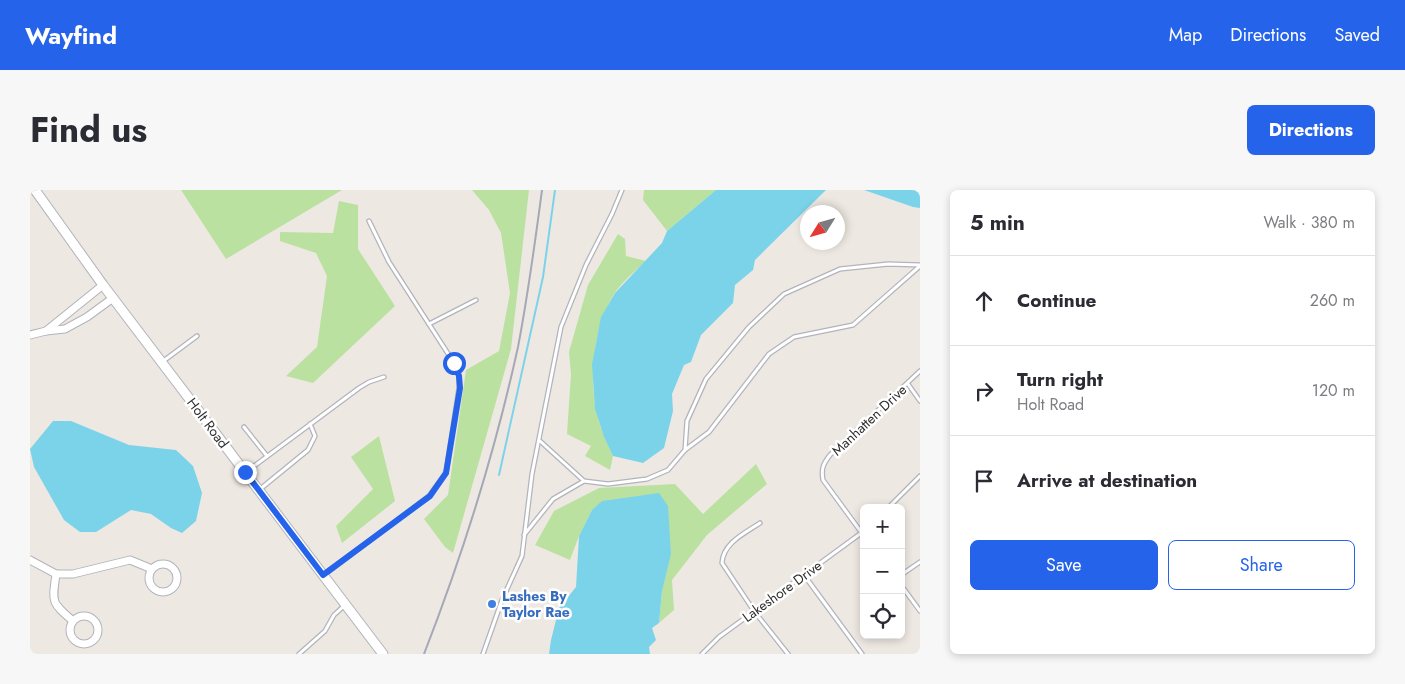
<!DOCTYPE html>
<html lang="en">
<head>
<meta charset="utf-8">
<style>
	body { margin:0; font-family:Jost,sans-serif; background:#f7f7f7; color:#2b2b33 }
	.controls { position:absolute; right:15px; bottom:15px; display:grid; overflow:hidden; border-radius:8px; box-shadow:0 2px 8px #0003 }
	.controls button { width:45px; height:45px; display:grid; place-items:center; padding:0; border:0; border-bottom:1px solid #e1e1e2; background:#fff; color:#2b2b33; font:25px sans-serif }
	.compass { position:absolute; left:770px; top:15px; width:45px; height:45px; border-radius:50%; background:#fff; box-shadow:0 2px 8px #0003; rotate:233deg }
	.stop { position:absolute; width:15px; height:15px; margin:-11px; border:4px solid #2563eb; border-radius:50%; background:#fff }
	.stop.end { background:#2563eb; border-color:#fff; box-shadow:0 1px 5px #0008 }
	.list { margin:0; padding:0; list-style:none }
	h2 { display:flex; justify-content:space-between; align-items:center; height:65px; margin:0; padding:0 20px; font-size:21px }
	h2 small { font-size:16px; font-weight:400; color:#7c7c81 }
	.list li { display:grid; grid-template-columns:32px 1fr auto; gap:15px; align-items:center; box-sizing:border-box; height:90px; padding:0 20px; border-top:1px solid #e1e1e2 }
	.list b { display:block; font-size:19px; white-space:nowrap }
	.list p { margin:0; font-size:16px; white-space:nowrap; color:#7c7c81 }
	.list em { font-size:16px; font-style:normal; color:#7c7c81 }
	.actions { display:flex; gap:10px; padding:15px 20px }
	.actions a { flex:1; padding:11px 0; border:1px solid #2563eb; border-radius:8px; text-align:center; font-size:18px; color:#2563eb }
	.actions .main { background:#2563eb; color:#fff }
	.icon { flex:none; width:28px; height:28px; fill:none; stroke:currentColor; stroke-width:2; stroke-linecap:round; stroke-linejoin:round }
	.map { position:relative; flex:none; width:890px; height:464px; overflow:hidden; border-radius:8px }
	header { display:flex; align-items:center; gap:30px; box-sizing:border-box; height:70px; padding:0 25px; background:#2563eb; color:#fff }
	header strong { font-size:24px }
	nav { display:flex; gap:28px; margin-inline-start:auto; font-size:18px }
	.intro { display:flex; align-items:center; justify-content:space-between; box-sizing:border-box; height:120px; padding:0 30px }
	h1 { margin:0; font-size:35px }
	.button { padding:12px 22px; border-radius:8px; background:#2563eb; color:#fff; font-size:18px; font-weight:700 }
	main { display:flex; gap:30px; padding:0 30px }
	aside { flex:1; background:#fff; border-radius:8px; box-shadow:0 2px 8px #0003 }
	.map>svg:first-child { display:block }
	.green { fill:#bbe1a1 }
	.water { fill:#7bd3ea }
	.lines { fill:none; stroke-linecap:round; stroke-linejoin:round }
	.stream { stroke:#7bd3ea; stroke-width:2 }
	.service-casing { stroke:#b2b4bd; stroke-width:5.5 }
	.minor-casing { stroke:#b2b4bd; stroke-width:9 }
	.secondary-casing { stroke:#b2b4bd; stroke-width:11 }
	.service { stroke:#fff; stroke-width:3 }
	.minor { stroke:#fff; stroke-width:7 }
	.secondary { stroke:#fff; stroke-width:9 }
	.rail { stroke:#a4a8b7; stroke-width:2 }
	.route { stroke:#2563eb; stroke-width:6 }
	.shop-dot { fill:#3f7fe0; stroke:#fff; stroke-width:2 }
	.labels { text-anchor:middle; dominant-baseline:central; stroke-width:5; stroke-linejoin:round; paint-order:stroke }
	.street-label { font-size:14px; fill:#2e2e2e; stroke:#fff }
	.shop-label { font-size:14px; font-weight:bold; fill:#366cbe; stroke:#fff; text-anchor:start }
</style>
</head>
<body>
<header>
<strong>Wayfind</strong>
<nav><a>Map</a><a>Directions</a><a>Saved</a></nav>
</header>
<div class="intro"><h1>Find us</h1><a class="button">Directions</a></div>
<main>
<div class="map">
<svg width="890" height="464" viewBox="0 0 890 464">
	<rect width="100%" height="100%" fill="#eee8e2"/>
	<!-- green -->
	<g class="green">
		<polygon points="151,0 312,0 196,69"/>
		<polygon points="442,0 499,0 481,159 423,363 415,357 394,329 418,305 436,180 469,161 480,103 471,43 459,20"/>
		<polygon points="614,0 686,0 637,41 613,10"/>
		<polygon points="309,11 328,15 328,59 365,116 283,193 256,186 287,157 297,86 286,63 250,51 250,42 303,43"/>
		<path d="M588 44 595 49 596 66 616 71C605 81 592 92 584 104 564 136 559 183 566 219 569 236 576 251 583 266L580 280 555 266 561 256 537 244 541 184 539 162 558 95Z"/>
		<polygon points="349,246 365,311 312,353 306,336 343,299 321,267"/>
		<polygon points="726,274 737,294 677,345 642,390 644,420 629,433 632,401 562,320 549,346 540,370 505,355 524,321 569,298 645,294 673,324"/>
	</g>
	<!-- water -->
	<g class="water">
		<polygon points="686,0 796,0 725,70 723,80 705,95 703,113 671,145 661,172 654,175 642,204 643,221 634,258 613,273 583,266 574,247 565,219 562,174 571,127 585,103 632,53 637,41"/>
		<polygon points="834,0 890,0 890,18 883,17"/>
		<polygon points="23,231 41,231 99,255 146,260 163,276 172,303 166,331 152,343 141,338 121,324 101,320 66,342 50,342 34,330 4,277 0,259"/>
		<polygon points="629,303 638,316 641,364 632,401 629,433 622,438 626,450 619,457 620,464 519,464 521,450 529,418 546,397 549,346 562,320 572,311"/>
	</g>
	<g class="lines">
		<!-- stream -->
		<polyline class="stream" points="469,285 513,87 525,0"/>
		<defs>
			<g id="service">
				<polyline points="399,134 446,110"/>
				<polyline points="132,172 167,146"/>
				<polyline points="878,194 890,211"/>
				<polyline points="214,237 237,266"/>
				<polyline points="510,251 554,291 578,294 617,289 638,280 655,260 657,231 676,189 719,137 754,104 810,79 858,74 890,75"/>
				<polyline points="655,260 679,242 739,164 764,147 823,135 890,76"/>
				<polyline points="216,282 329,198 339,192 354,187"/>
				<polyline points="229,300 278,260 285,246 280,234"/>
				<polyline points="858,318 890,286"/>
				<path d="M730 333C715 343 693 353 692 373L724 421 758 464"/>
				<polyline points="494,345 523,309 554,291"/>
				<path d="M834 346 793 290C791 279 793 274 800 265L890 181"/>
				<polyline points="294,385 399,306 416,283 429,198 429,186 424,173 359,72 339,31"/>
				<polyline points="774,385 832,464"/>
				<polyline points="871,385 890,372"/>
				<polyline points="871,395 890,421"/>
				<polyline points="269,464 295,441 304,425 315,415"/>
				<polyline points="453,464 472,410 492,366 502,284 531,137 556,75 582,24 592,0"/>
				<polyline points="672,464 689,447 834,341"/>
			</g>
			<g id="minor">
				<polyline points="16,141 73,95"/>
				<polyline points="0,145 16,141 35,139 57,127 83,108"/>
				<polyline points="0,370 26,384 43,384 100,370 122,379"/>
				<circle cx="133" cy="388" r="14"/>
				<path d="M26 384C22 413 21 412 43 431"/>
				<circle cx="54" cy="440" r="14"/>
			</g>
			<polyline id="secondary" points="5,0 73,95 353,464"/>
		</defs>
		<!-- service casing -->
		<use href="#service" class="service-casing"/>
		<!-- minor casing -->
		<use href="#minor" class="minor-casing"/>
		<!-- secondary casing -->
		<use href="#secondary" class="secondary-casing"/>
		<!-- service -->
		<use href="#service" class="service"/>
		<!-- minor -->
		<use href="#minor" class="minor"/>
		<!-- secondary -->
		<use href="#secondary" class="secondary"/>
		<!-- rail -->
		<path class="rail" d="M394 464C433 364 465 262 488 157 498 105 505 53 512 0"/>
	</g>
	<g class="lines">
		<!-- route -->
		<polyline class="route" points="215,282 293,385 400,306 416,283 430,198 429,186 424,173"/>
	</g>
	<!-- markers -->
	<circle class="shop-dot" cx="462" cy="414" r="5"/>
	<g class="labels">
		<!-- street labels -->
		<g class="street-label">
			<text transform="translate(839 230) rotate(-43)">Manhatten Drive</text>
			<text transform="translate(178 233) rotate(53)">Holt Road</text>
			<text transform="translate(752 401) rotate(-36)">Lakeshore Drive</text>
		</g>
		<!-- shop labels -->
		<g class="shop-label">
			<text x="472" y="406">Lashes By<tspan x="472" dy="16">Taylor Rae</tspan></text>
		</g>
	</g>
</svg>
<div class="controls">
<button>+</button>
<button>−</button>
<button><svg class="icon" aria-label="locate" viewBox="0 0 24 24"><circle cx="12" cy="12" r="6"/><path d="M12 2v4M12 18v4M2 12h4M18 12h4"/></svg></button>
</div>
<svg class="compass" viewBox="-18 -18 36 36"><path d="M0-13l5 13h-10z" fill="#e53935"/><path d="M0 13l5-13h-10z" fill="#7c7c81"/></svg>
<div class="stop" style="left:424px;top:173px"></div>
<div class="stop end" style="left:215px;top:282px"></div>
</div>
<aside>
<h2>5 min<small>Walk · 380 m</small></h2>
<ul class="list">
<li><svg class="icon" aria-label="ahead" viewBox="0 0 24 24"><path d="M12 20V5M6 11l6-6 6 6"/></svg><div><b>Continue</b></div><em>260 m</em></li>
<li><svg class="icon" aria-label="right" viewBox="0 0 24 24"><path d="M7 20v-9h11M14 6l5 5-5 5"/></svg><div><b>Turn right</b><p>Holt Road</p></div><em>120 m</em></li>
<li><svg class="icon" aria-label="arrive" viewBox="0 0 24 24"><path d="M6 21V4h12l-3 4 3 4H6"/></svg><div><b>Arrive at destination</b></div></li>
</ul>
<div class="actions"><a class="main">Save</a><a>Share</a></div>
</aside>
</main>
</body>
</html>
